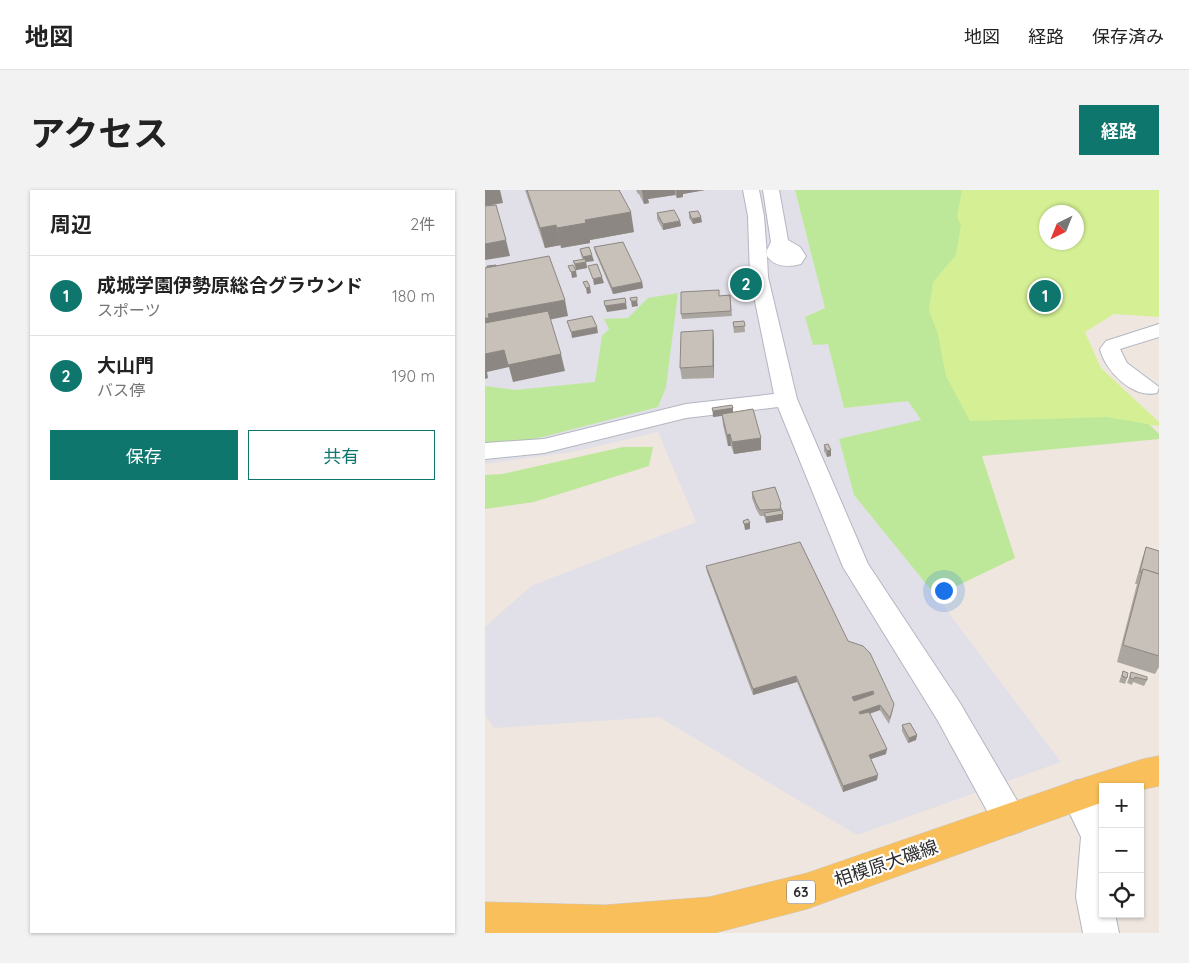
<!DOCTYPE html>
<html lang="ja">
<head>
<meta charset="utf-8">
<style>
	body { margin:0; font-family:Quicksand,"Noto Sans JP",sans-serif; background:#f2f2f2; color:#222 }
	.controls { position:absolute; right:15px; bottom:15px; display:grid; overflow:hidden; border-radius:0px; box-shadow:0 1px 4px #0004 }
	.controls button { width:45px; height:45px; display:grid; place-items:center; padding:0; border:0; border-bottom:1px solid #e0e0e0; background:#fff; color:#222; font:25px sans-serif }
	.compass { position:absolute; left:554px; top:15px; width:45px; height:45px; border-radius:50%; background:#fff; box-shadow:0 1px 4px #0004; rotate:223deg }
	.you { position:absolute; left:458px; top:400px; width:18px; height:18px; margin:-12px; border:4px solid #fff; border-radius:50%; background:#1a73e8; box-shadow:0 0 0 8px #1a73e833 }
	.badge { display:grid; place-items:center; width:32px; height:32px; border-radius:50%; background:#0f766e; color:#fff; font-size:16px; font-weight:700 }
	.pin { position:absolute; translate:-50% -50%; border:2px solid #fff; box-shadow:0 1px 5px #0006 }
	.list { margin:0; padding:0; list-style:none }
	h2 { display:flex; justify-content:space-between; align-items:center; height:65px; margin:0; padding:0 20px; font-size:21px }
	h2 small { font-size:16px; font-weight:400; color:#767676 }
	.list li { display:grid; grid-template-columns:32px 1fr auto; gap:15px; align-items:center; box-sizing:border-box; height:80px; padding:0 20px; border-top:1px solid #e0e0e0 }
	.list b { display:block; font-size:19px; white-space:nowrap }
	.list p { margin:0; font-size:16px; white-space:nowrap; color:#767676 }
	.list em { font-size:16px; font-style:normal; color:#767676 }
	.actions { display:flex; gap:10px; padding:15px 20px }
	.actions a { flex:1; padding:11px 0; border:1px solid #0f766e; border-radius:0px; text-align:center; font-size:18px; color:#0f766e }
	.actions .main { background:#0f766e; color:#fff }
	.icon { flex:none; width:28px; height:28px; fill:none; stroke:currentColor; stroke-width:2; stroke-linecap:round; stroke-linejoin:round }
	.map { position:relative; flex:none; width:674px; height:743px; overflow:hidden; border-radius:0px }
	header { display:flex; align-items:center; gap:30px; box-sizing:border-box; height:70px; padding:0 25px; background:#fff; border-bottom:1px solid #e0e0e0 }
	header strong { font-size:24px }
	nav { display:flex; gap:28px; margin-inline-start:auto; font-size:18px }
	.intro { display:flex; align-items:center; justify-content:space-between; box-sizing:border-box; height:120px; padding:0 30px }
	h1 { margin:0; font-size:35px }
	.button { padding:12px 22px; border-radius:0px; background:#0f766e; color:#fff; font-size:18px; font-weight:700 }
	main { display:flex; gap:30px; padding:0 30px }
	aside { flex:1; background:#fff; border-radius:0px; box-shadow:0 1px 4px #0004 }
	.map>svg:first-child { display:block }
	.industrial { fill:#e1dfe7 }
	.green { fill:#bee899; fill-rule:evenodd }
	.pitch { fill:#d5f094; fill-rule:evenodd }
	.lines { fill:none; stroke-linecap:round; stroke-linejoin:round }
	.minor-casing { stroke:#b3b7c1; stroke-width:2 }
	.major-casing { stroke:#c8c8c8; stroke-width:1 }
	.minor { fill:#fff; fill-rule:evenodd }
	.major { fill:#f9bf5a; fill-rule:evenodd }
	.wall { fill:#aca6a0 }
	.shaded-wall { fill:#8c8782 }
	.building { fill:#c8c1ba; stroke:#8c8782; fill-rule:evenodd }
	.labels { text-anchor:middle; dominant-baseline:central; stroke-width:4.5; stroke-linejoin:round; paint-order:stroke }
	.shield { fill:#fff; stroke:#6c6c6c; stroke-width:1 }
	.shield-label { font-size:14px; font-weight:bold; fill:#2d2d2d }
	.near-street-label { font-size:18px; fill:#2d2d2d; stroke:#fff }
</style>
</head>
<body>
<header>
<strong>地図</strong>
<nav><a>地図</a><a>経路</a><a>保存済み</a></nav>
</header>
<div class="intro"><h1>アクセス</h1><a class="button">経路</a></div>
<main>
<aside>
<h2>周辺<small>2件</small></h2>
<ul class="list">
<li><span class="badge">1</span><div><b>成城学園伊勢原総合グラウンド</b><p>スポーツ</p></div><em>180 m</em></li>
<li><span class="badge">2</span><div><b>大山門</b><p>バス停</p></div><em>190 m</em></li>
</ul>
<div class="actions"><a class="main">保存</a><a>共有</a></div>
</aside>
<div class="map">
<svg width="674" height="743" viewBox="0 0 674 743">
	<rect width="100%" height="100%" fill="#efe6df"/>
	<!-- industrial -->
	<polygon class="industrial" points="0,0 310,0 340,118 320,127 343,154 359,218 423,211 436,231 369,305 451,406 576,572 372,645 174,527 9,538 0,524 0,437 46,396 211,332 173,242 87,262 0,274"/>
	<!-- green -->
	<g class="green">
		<path d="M310 0H619L569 140 674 244V249L497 266 530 368 451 406 369 305 354 249 436 230 423 211 359 218 343 154 328 155 320 127 340 118ZM562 22H592V52H562Z"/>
		<polygon points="193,103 181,197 173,217 42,251 0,254 0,196 30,200 110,192 117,146 124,139 119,129 143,128 163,108"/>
		<polygon points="138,257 168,257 164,276 49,312 0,319 0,285 17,284"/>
	</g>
	<!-- pitch -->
	<path class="pitch" d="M477 0H674V127L629 124 600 142 616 178 674 232V236L622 227 485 231 461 186 453 144 444 120 448 92 471 65 476 35 472 27ZM562 22H592V52H562Z"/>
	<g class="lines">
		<defs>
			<g id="minor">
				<path d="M258 0H274L279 26 282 66V60L286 52 278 0H294L303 50 315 57 321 66 316 74C304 77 290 78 282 66L283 87 312 209 383 374 475 513 537 619 542 630 537 641 525 645 513 641 453 531 358 377 293 217 201 228 59 263 0 269V253L59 249 201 214 289 204 265 87 263 26Z"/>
				<path d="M674 134V147L635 159 642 173 674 197 672 203C648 209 620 181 615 159L621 151Z"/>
				<polygon points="592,590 603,595 618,621 618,724 630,724 634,743 598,743 591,707 596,647 576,605 581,595"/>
			</g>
			<polygon id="major" points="674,566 674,596 655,600 655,597 618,597 618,612 322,719 230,743 0,743 0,712 120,715 224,707 322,683 592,590 658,569"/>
		</defs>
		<!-- minor casing -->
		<use href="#minor" class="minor-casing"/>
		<!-- major casing -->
		<use href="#major" class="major-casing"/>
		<!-- minor -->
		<use href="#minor" class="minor"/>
		<!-- major -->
		<use href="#major" class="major"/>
	</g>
	<!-- wall -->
	<g class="wall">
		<polygon points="40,0 134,0 149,42 105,50 105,53 76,58 76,55 60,58"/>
		<polygon points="151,0 220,0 198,4 198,7 192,8 190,5 163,9 164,13 159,14 154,4 153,4"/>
		<polygon points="204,22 217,32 208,34 204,28"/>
		<polygon points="172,23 195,31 196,36 178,40 172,29"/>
		<polygon points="109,57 157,92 158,98 128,104 110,62"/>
		<polygon points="95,59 109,71 101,72 102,78 91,80 88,71 98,70 96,65"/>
		<polygon points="245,105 247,126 197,129 196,124 234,106"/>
		<polygon points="259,131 260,142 249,143 248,132"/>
		<polygon points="229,152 229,188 197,189 195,178"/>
		<polygon points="227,218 248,222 276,248 276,260 249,264 246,256 243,256 238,235 237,226 228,227"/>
		<polygon points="339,255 346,266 342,267 339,261"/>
		<polygon points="290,297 297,320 298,330 281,333 279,326 275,326 271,319 267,308 267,302"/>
		<polygon points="661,357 674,361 674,477 670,484 632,472 652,394 650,394 657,369"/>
		<polygon points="221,376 363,451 408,520 404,534 395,520 385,524 401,564 386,569 392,590 358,602 312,492 268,505 222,382"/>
		<polygon points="638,481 642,488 640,494 634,492"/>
		<polygon points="646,482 662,490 659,496 648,492 647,495 642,493"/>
		<polygon points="417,535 432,545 431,550 423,553 417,541"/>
	</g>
	<!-- shaded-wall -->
	<g class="shaded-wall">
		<polygon points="0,0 15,0 18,13 0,16"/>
		<polygon points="157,0 190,0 190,5 163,9 164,13 159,14"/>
		<polygon points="191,0 220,0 198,4 198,7 192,8"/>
		<polygon points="146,22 149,42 105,50 105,53 76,58 72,38 100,30"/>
		<polygon points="216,27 217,32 208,34 207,29"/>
		<polygon points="195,31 196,36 178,40 178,34"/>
		<polygon points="71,35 76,55 60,58 55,38"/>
		<polygon points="21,50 25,66 0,70 0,54"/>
		<polygon points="107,65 109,71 99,72 98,67"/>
		<polygon points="101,72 102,78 91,80 90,74"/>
		<polygon points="91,81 92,87 87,88 86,82"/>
		<polygon points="117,87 119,93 109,95 108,89"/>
		<polygon points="157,92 158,98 128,104 127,98"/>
		<polygon points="105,97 106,103 102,104 101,98"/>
		<polygon points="80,110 83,126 8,141 0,146 0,128 3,124"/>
		<polygon points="146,111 152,111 153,116 147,117"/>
		<polygon points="141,113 142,119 122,122 120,116"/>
		<polygon points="112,137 113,143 87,148 86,142"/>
		<polygon points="228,140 229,152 229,188 228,176"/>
		<polygon points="19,160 76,164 80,181 28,192 24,177 2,182 3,188 0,189 0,164"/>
		<polygon points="248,218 248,224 228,227 228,221"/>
		<polygon points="245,244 246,256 243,256 242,245"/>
		<polygon points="276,248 276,260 249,264 247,252"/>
		<polygon points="346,260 346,266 342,267 342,261"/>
		<polygon points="298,324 298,330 281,333 281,327"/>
		<polygon points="265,333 265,339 260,340 259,334"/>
		<polygon points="311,486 312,492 268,505 268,499"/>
		<polygon points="388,501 387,507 367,513 367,507"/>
		<polygon points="395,515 395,520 373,527 374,522"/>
		<polygon points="432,545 431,550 423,553 424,548"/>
		<polygon points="402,559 401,564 383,570 384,565"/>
		<polygon points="393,585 392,590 358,602 358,596"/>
	</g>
	<!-- building -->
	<g class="building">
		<polygon points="42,0 134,0 146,22 100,30 101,33 72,38 71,35 55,38"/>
		<polygon points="11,15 21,50 0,54 0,16"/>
		<polygon points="189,20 195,31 178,34 172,23"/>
		<polygon points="213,21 216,27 207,29 204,22"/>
		<polygon points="138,52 157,92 127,98 109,57"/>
		<polygon points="104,57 107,65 98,67 95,59"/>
		<polygon points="64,66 80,110 3,124 4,128 0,128 0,78"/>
		<polygon points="100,69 101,72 90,74 88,71"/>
		<polygon points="112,74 117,87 108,89 103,76"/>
		<polygon points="11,75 11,76 2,77 2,76"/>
		<polygon points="88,75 91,81 86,82 83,76"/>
		<polygon points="102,91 105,97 101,98 98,92"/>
		<polygon points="234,100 234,106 245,105 246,121 196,124 196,102"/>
		<polygon points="152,107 152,111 146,111 145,108"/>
		<polygon points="140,108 141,113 120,116 119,111"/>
		<polygon points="63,121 76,164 23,175 19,160 0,164 0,133"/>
		<polygon points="107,126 112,137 86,142 82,131"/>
		<polygon points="259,131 260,136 249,137 248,132"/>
		<polygon points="228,140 228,176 195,178 196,142"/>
		<polygon points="247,215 248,218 228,221 227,218"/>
		<polygon points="268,219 276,248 247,252 245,244 242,245 237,224"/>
		<polygon points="343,254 346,260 342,261 339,255"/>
		<polygon points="290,297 296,314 295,315 296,319 275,320 271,313 267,302"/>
		<polygon points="297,320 298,324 281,327 279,323"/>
		<polygon points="263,329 265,333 259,334 258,331"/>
		<path d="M315 352 363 451 378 456 385 463 409 514 405 528 395 515 374 522 375 524 384 522 402 559 384 565 393 585 358 596 311 486 268 499 221 376ZM388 501 389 504 369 511 367 507Z"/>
		<polygon points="661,357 674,361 674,384 658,379 656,383 655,382"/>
		<polygon points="658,379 674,384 674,466 638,455"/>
		<polygon points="638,481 643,483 642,488 637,486"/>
		<polygon points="646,482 662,487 662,490 650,487 649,489 645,488"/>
		<polygon points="425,533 432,545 424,548 417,535"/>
	</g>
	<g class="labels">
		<!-- shield labels -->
		<rect class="shield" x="302" y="690.5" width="28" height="23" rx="4"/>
		<g class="shield-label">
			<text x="316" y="702">63</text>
		</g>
		<!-- near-street labels -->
		<g class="near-street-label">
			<text transform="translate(401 673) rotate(-19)">相模原大磯線</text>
		</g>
	</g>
</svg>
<div class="controls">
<button>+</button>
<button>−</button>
<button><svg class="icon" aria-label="locate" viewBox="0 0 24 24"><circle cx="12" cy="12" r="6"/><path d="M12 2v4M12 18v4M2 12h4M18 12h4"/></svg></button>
</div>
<svg class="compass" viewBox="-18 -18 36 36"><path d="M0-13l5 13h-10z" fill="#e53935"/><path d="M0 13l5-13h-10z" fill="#767676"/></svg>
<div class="you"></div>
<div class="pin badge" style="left:560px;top:106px">1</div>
<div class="pin badge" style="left:261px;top:94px">2</div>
</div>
</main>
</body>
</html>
